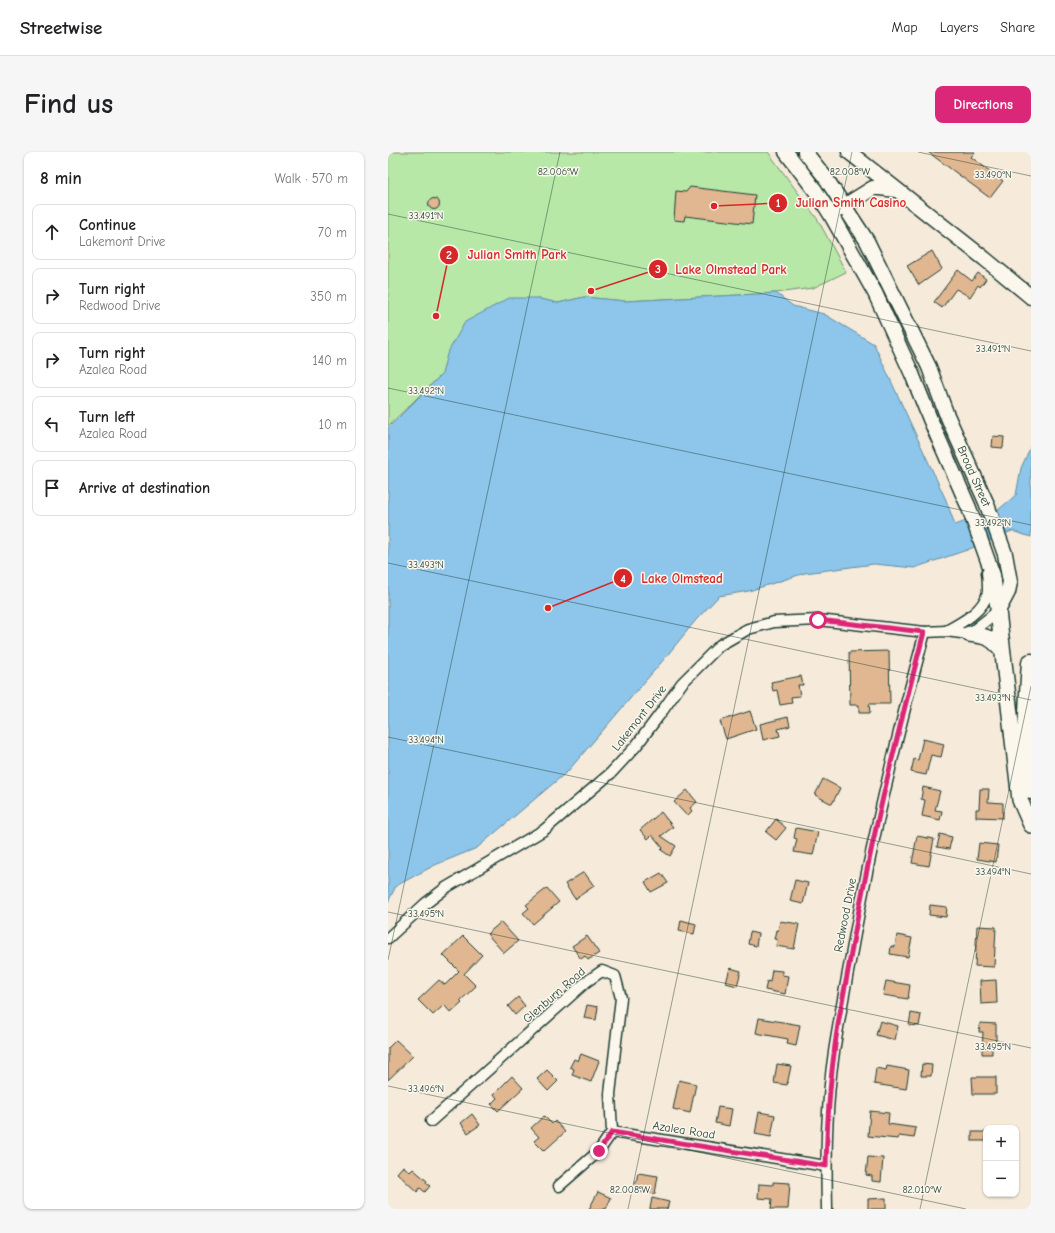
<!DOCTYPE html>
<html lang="en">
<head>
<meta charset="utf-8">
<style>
	body { margin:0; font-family:"Comic Neue",sans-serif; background:#f6f6f6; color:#202124 }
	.controls { position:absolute; right:12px; bottom:12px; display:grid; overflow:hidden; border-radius:8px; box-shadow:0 1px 3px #0004 }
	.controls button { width:36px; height:36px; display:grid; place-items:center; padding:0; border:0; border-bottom:1px solid #e0e0e0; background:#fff; color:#202124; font:20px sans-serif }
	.stop { position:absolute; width:12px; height:12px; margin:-9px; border:3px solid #db2777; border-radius:50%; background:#fff }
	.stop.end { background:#db2777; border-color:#fff; box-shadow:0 1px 4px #0008 }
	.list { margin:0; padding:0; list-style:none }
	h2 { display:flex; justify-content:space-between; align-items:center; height:52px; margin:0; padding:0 16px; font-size:17px }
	h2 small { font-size:13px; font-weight:400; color:#757577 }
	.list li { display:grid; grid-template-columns:26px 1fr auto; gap:12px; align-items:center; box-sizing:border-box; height:56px; margin:0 8px 8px; padding:0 8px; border:1px solid #e0e0e0; border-radius:8px }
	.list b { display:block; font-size:15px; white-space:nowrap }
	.list p { margin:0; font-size:13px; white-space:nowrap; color:#757577 }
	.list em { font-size:13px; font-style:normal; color:#757577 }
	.icon { flex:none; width:22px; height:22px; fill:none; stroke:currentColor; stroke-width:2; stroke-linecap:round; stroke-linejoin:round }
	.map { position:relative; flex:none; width:643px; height:1057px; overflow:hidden; border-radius:8px }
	header { display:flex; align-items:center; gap:24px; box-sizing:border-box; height:56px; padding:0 20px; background:#fff; border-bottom:1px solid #e0e0e0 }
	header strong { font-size:19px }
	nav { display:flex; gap:22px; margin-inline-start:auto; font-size:14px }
	.intro { display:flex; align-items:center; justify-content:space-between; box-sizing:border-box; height:96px; padding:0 24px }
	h1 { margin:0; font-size:28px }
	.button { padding:10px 18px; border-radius:8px; background:#db2777; color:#fff; font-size:14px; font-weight:700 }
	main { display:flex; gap:24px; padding:0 24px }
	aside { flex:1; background:#fff; border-radius:8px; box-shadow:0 1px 3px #0004 }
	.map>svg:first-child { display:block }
	.green { fill:#b8e8a8; stroke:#6c926e }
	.water { fill:#8dc5eb; stroke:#618fa2 }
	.building { fill:#e0b791; stroke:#1f3d34 }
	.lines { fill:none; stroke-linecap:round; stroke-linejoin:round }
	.minor-casing { stroke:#1f3d34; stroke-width:13 }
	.secondary-casing { stroke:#1f3d34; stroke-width:17 }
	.primary-casing { stroke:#1f3d34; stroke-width:18 }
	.motorway-casing { stroke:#1f3d34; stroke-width:21 }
	.minor { stroke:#fbf7ec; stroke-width:10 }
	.secondary { stroke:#fbf7ec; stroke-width:14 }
	.primary { stroke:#fbf7ec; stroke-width:15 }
	.motorway { stroke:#fbf7ec; stroke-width:18 }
	.route { stroke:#db2777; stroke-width:5 }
	.ticks { fill:none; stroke:#1f3d34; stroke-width:1; stroke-opacity:0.45 }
	.labels { text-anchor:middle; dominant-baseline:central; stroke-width:3; stroke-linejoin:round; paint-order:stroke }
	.street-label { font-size:12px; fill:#1f3d34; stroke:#fbf7ec }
	.ticks-label { font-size:10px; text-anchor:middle; fill:#1f3d34; stroke:#fbf7ec; stroke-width:3; stroke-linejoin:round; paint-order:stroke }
	.leader { fill:none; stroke:#d62828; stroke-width:1.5 }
	.callout-dot { fill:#d62828; stroke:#fbf7ec; stroke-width:1.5 }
	.mark-label { font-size:12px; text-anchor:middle; font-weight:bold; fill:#fff }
	.callout-label { font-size:13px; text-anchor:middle; font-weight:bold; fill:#d62828; stroke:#fbf7ec; stroke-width:3; stroke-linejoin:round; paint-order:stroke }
</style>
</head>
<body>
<header>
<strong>Streetwise</strong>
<nav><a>Map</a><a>Layers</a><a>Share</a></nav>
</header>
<div class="intro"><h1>Find us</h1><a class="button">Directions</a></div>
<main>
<aside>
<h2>8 min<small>Walk · 570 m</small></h2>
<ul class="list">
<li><svg class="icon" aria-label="ahead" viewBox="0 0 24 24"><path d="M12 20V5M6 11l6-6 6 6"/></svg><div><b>Continue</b><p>Lakemont Drive</p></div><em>70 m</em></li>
<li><svg class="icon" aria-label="right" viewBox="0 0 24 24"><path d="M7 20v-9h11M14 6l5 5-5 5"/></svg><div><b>Turn right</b><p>Redwood Drive</p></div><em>350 m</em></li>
<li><svg class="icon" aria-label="right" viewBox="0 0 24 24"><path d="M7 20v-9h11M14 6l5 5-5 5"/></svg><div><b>Turn right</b><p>Azalea Road</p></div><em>140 m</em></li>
<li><svg class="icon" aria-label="left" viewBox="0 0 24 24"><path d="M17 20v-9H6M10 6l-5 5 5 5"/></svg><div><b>Turn left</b><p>Azalea Road</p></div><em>10 m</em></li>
<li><svg class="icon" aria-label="arrive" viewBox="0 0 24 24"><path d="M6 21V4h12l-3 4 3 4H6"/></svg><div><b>Arrive at destination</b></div></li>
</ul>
</aside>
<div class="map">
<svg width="643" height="1057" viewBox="0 0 643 1057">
	<rect width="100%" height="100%" fill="#f6eada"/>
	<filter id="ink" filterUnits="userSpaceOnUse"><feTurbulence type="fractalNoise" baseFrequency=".025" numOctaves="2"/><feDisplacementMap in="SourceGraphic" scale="8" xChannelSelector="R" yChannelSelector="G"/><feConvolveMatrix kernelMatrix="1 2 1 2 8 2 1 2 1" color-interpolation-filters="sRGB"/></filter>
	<g filter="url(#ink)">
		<!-- green -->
		<polygon class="green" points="4,0 380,0 430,68 458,120 425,136 388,141 237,149 196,145 170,151 148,146 54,222 0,274 0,5"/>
		<!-- water -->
		<polygon class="water" points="388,141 405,154 436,162 486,192 558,348 567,373 610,358 628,343 633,316 643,294 643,385 624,379 579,398 526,416 486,412 417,421 361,439 331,444 308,468 277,506 180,619 89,696 47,713 8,734 0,750 0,276 54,222 59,202 77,170 121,146 148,146 170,151 196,145 237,149"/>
		<!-- building -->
		<g class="building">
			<polygon points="540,0 587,0 583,5 615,29 602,46"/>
			<polygon points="302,35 367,43 364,72 297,64 296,69 286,68 288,39 298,40"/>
			<circle cx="46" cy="52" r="5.5"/>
			<polygon points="544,99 554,117 531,133 519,114"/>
			<polygon points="570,118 584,129 590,121 598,127 592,135 590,133 582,145 568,137 554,156 546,150"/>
			<polygon points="605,284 616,285 615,296 604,295"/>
			<polygon points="501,499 502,552 481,552 482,561 471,561 471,553 462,553 461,500"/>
			<polygon points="413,524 415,533 410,533 412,544 403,545 404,551 392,553 389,538 385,539 383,530"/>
			<polygon points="362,559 368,577 338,587 332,569"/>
			<polygon points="400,565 402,574 390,577 392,584 375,588 372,572"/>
			<polygon points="535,587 556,592 553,605 543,603 538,623 523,620 526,607 530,608"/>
			<polygon points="435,627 452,636 444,652 427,643"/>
			<polygon points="535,635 552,639 547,658 554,659 552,668 534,664 537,648 533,647"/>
			<polygon points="592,637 601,637 600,650 615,651 615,666 588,665 588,657 591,657"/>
			<polygon points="299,638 309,650 302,656 304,659 299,664 286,650"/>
			<polygon points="273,660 285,675 273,684 288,694 282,704 273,698 275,696 264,683 260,687 252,678"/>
			<polygon points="388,667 398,676 388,688 378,680"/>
			<polygon points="408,676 430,680 425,703 406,700 409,687 406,686"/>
			<polygon points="552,682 564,685 561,697 549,695"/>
			<polygon points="529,684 546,687 541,714 524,711"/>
			<polygon points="591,691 610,693 608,710 589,707"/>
			<polygon points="196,720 206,734 187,747 177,732"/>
			<polygon points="273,721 280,731 263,740 257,730"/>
			<polygon points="407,728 420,731 415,752 402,749"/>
			<polygon points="159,736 171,750 145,772 135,761 141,756 138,753"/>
			<polygon points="542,753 559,755 558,765 541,763"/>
			<polygon points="293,768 308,772 306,782 291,779"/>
			<polygon points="392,769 411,772 406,797 388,794 389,787 386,787 388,778 390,779"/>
			<polygon points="113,770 130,789 116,801 99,782"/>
			<polygon points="589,774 608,775 606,815 587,814"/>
			<polygon points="362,780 370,782 368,794 360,792"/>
			<polygon points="509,783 524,786 520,805 502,802 503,794 507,795"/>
			<polygon points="75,784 94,803 76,822 88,834 72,849 74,851 63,861 56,853 45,863 30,848 51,828 57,833 71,819 55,803"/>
			<polygon points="199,784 211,801 200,808 197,804 193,807 184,794"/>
			<polygon points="342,816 353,819 349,834 338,831"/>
			<polygon points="384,818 394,819 394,823 400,824 397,842 377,838 379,829 382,830"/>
			<polygon points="608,828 609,851 593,852 592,829"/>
			<polygon points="498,829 522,833 520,847 495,843"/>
			<polygon points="130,845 137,854 127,863 120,854"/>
			<polygon points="199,853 210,855 208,868 196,866"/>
			<polygon points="523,861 533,863 531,874 521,873"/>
			<polygon points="371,866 412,873 408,894 399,892 400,887 368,881"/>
			<polygon points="492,869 510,874 507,888 488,883"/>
			<polygon points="592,871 608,872 608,893 604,893 604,902 594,902 595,880 591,880"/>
			<polygon points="8,888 25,904 0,928 0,896"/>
			<polygon points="193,902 211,909 203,930 184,923 186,917 182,915 186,907 190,909"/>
			<polygon points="389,912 403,914 399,933 386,931"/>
			<polygon points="534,912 544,913 543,924 533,924"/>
			<polygon points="499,914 521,918 518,937 486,932 488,916 498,918"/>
			<polygon points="159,918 170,929 160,939 149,927"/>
			<polygon points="124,924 135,936 110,959 103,952 109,946 106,942"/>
			<polygon points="584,925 608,925 608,942 585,942"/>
			<polygon points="291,928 308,932 302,961 285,957"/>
			<polygon points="330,955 344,957 341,974 327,971"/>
			<polygon points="482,959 501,961 500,972 528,976 526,986 511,984 510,987 480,984"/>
			<polygon points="371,960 387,963 383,985 367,982"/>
			<polygon points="84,962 92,973 80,981 73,971"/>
			<polygon points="156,964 164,972 167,969 177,980 156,999 146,989 151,985 143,976"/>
			<rect x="584" y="980" width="14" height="9"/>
			<polygon points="480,1005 495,1006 493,1030 484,1029 484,1024 478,1023"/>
			<polygon points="15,1014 22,1020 25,1017 39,1029 38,1031 42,1034 37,1040 32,1036 29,1040 9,1021"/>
			<polygon points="250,1021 270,1024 267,1042 246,1039"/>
			<polygon points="385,1030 402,1031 400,1057 383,1057 384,1047 370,1046 371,1032 385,1033"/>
			<polygon points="210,1040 223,1046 218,1057 201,1057"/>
			<polygon points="264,1046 281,1050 279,1057 262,1057"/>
			<polygon points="498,1046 498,1057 480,1057 480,1047"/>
		</g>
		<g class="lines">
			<defs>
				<g id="minor">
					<path d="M558 479C573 471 596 459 600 440 600 434 600 427 599 421"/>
					<polyline points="0,786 37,752 59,735 156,678 223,621 248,594 275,558 294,531 332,493 360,477 386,470 430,468 537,480 558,479 581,482 610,459"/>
					<polyline points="43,969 198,830 214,819 227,824 233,846 222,942 224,980"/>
					<polyline points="171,1034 211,999 224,980 438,1014"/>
					<path d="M439 1057C438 1005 438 952 446 900 451 868 457 836 463 804 482 695 508 587 537 480"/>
				</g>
				<g id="secondary">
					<polyline points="398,0 427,38 443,63 487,141 524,222 542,267 581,356 605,423 610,459"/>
					<polyline points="417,0 437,25 479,89 541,215 558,261 598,350 617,402 622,430 620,440 610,459"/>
					<polyline points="461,0 597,107 643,145"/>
					<polyline points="450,58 485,36 492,36 508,38"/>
				</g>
				<g id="primary">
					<polyline points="610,459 632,648 643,673"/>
					<path d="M581 482C598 484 603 485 614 498"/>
				</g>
				<path id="motorway" d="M643 511C640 553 637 597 643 638"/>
			</defs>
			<!-- minor casing -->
			<use href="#minor" class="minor-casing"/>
			<!-- secondary casing -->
			<use href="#secondary" class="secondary-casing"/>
			<!-- primary casing -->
			<use href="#primary" class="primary-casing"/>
			<!-- motorway casing -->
			<use href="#motorway" class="motorway-casing"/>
			<!-- minor -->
			<use href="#minor" class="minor"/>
			<!-- secondary -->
			<use href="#secondary" class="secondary"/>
			<!-- primary -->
			<use href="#primary" class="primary"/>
			<!-- motorway -->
			<use href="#motorway" class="motorway"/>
		</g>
	</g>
	<g class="lines" filter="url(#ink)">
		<!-- route -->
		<path class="route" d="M211 999 224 980 438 1014C439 977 441 939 446 902 449 870 457 838 462 807 481 696 508 588 536 480L430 468"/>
	</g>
	<!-- ticks -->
	<path class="ticks" d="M530 0 643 24M0 62 643 199M0 236 643 373M0 411 643 548M0 585 643 722M0 760 643 896M0 808 172 0M0 934 578 1057M240 1057 464 0M532 1057 643 534"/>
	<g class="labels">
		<!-- street labels -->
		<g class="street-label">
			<text transform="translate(586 324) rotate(66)">Broad Street</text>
			<text transform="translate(251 566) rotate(-52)">Lakemont Drive</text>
			<text transform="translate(457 763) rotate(-79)">Redwood Drive</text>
			<text transform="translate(166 843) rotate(-41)">Glenburn Road</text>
			<text transform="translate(296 978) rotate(9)">Azalea Road</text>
		</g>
	</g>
	<g class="ticks-label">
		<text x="170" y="23">82.006°W</text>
		<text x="462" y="23">82.008°W</text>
		<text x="605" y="26">33.490°N</text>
		<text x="38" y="67">33.491°N</text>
		<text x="605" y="200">33.491°N</text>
		<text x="38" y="242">33.492°N</text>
		<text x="605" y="374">33.492°N</text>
		<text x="38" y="416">33.493°N</text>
		<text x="605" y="549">33.493°N</text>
		<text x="38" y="591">33.494°N</text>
		<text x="605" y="723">33.494°N</text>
		<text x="38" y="765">33.495°N</text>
		<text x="605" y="898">33.495°N</text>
		<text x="38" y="940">33.496°N</text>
		<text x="242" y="1041">82.008°W</text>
		<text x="534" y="1041">82.010°W</text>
	</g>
	<!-- callouts -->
	<path class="leader" d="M326 54L390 51M48 164L61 103M203 139L270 117M160 456L235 426"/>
	<g class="callout-dot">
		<circle cx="326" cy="54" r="4"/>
		<circle cx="48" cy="164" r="4"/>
		<circle cx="203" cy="139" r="4"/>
		<circle cx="160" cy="456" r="4"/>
		<circle cx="390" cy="51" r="10"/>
		<circle cx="61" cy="103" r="10"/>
		<circle cx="270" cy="117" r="10"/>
		<circle cx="235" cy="426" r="10"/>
	</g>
	<g class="mark-label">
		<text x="390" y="55">1</text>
		<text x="61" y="107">2</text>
		<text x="270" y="121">3</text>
		<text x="235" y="431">4</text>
	</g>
	<g class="callout-label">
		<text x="463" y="55">Julian Smith Casino</text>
		<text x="129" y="107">Julian Smith Park</text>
		<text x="343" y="122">Lake Olmstead Park</text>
		<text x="294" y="431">Lake Olmstead</text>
	</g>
</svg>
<div class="controls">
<button>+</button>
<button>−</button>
</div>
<div class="stop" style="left:430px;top:468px"></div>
<div class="stop end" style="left:211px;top:999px"></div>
</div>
</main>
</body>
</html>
